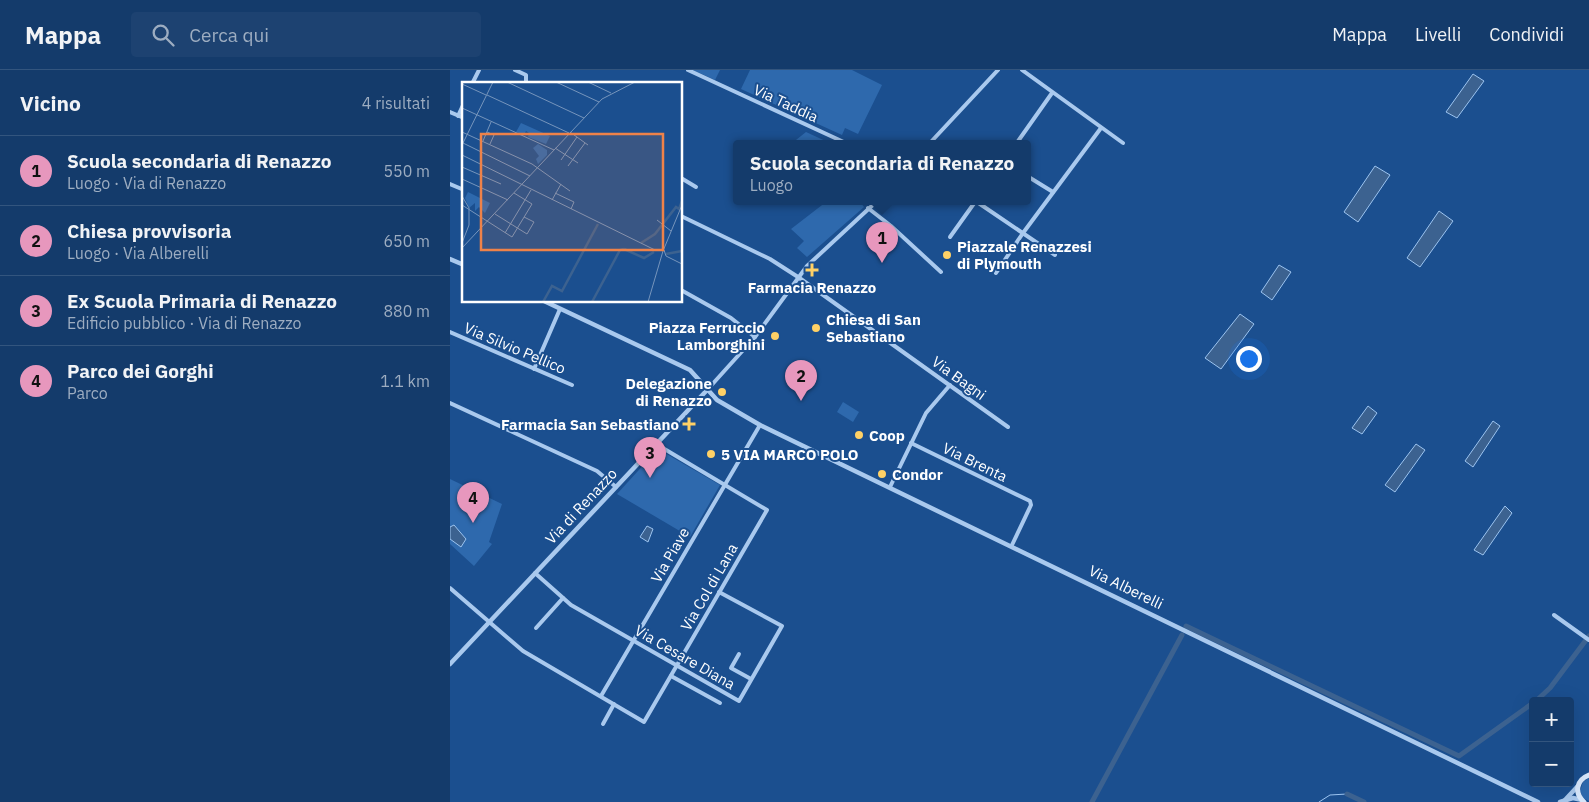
<!DOCTYPE html>
<html lang="it">
<head>
<meta charset="utf-8">
<style>
	body { margin:0; font-family:"IBM Plex Sans",sans-serif; background:#1d4271; color:#f1f3f6 }
	.controls { position:absolute; right:15px; bottom:15px; display:grid; overflow:hidden; border-radius:5px; box-shadow:0 5px 20px #0002 }
	.controls button { width:45px; height:45px; display:grid; place-items:center; padding:0; border:0; border-bottom:1px solid #33557e; background:#143b6b; color:#f1f3f6; font:25px sans-serif }
	.you { position:absolute; left:798px; top:288px; width:18px; height:18px; margin:-12px; border:4px solid #fff; border-radius:50%; background:#1a73e8; box-shadow:0 0 0 8px #1a73e833 }
	.badge { display:grid; place-items:center; width:32px; height:32px; border-radius:50%; background:#e797bd; color:#111; font-size:16px; font-weight:700 }
	.pin { position:absolute; translate:-50% -41px; filter:drop-shadow(0 1px 2px #0008) }
	.pin::after { content:''; position:absolute; top:26px; width:18px; height:15px; background:inherit; clip-path:polygon(0 0,100% 0,50% 100%) }
	.popup { position:absolute; left:283px; top:70px; width:298px; height:65px; box-sizing:border-box; display:grid; place-content:center; border-radius:5px; background:#143b6b; filter:drop-shadow(0 1px 4px #0005); font-size:16px; white-space:nowrap; color:#9dadc1 }
	.popup b { font-size:19px; color:#f1f3f6 }
	.popup::after { content:''; position:absolute; left:50%; top:100%; margin-left:-10px; border:10px solid transparent; border-top-color:#143b6b }
	.list { margin:0; padding:0; list-style:none }
	h2 { display:flex; justify-content:space-between; align-items:center; height:65px; margin:0; padding:0 20px; font-size:21px }
	h2 small { font-size:16px; font-weight:400; color:#9dadc1 }
	.list li { display:grid; grid-template-columns:32px 1fr auto; gap:15px; align-items:center; box-sizing:border-box; height:70px; padding:0 20px; border-top:1px solid #33557e }
	.list b { display:block; font-size:19px; white-space:nowrap }
	.list p { margin:0; font-size:16px; white-space:nowrap; color:#9dadc1 }
	.list em { font-size:16px; font-style:normal; color:#9dadc1 }
	.icon { flex:none; width:28px; height:28px; fill:none; stroke:currentColor; stroke-width:2; stroke-linecap:round; stroke-linejoin:round }
	.map { position:relative; flex:none; width:1139px; height:732px; overflow:hidden }
	header { display:flex; align-items:center; gap:30px; box-sizing:border-box; height:70px; padding:0 25px; background:#143b6b; border-bottom:1px solid #33557e }
	header strong { font-size:24px }
	nav { display:flex; gap:28px; margin-inline-start:auto; font-size:18px }
	.search { width:350px; height:45px; background:#1d4271; display:flex; align-items:center; gap:12px; box-sizing:border-box; padding:0 18px; border-radius:5px; color:#9dadc1; font-size:19px }
	main { display:flex }
	aside { flex:1; background:#143b6b }
	.map>svg:first-child { display:block }
	.green { fill:#2e69ad }
	.water { fill:#3c6290; stroke:#9cc4f0 }
	.lines { fill:none; stroke-linecap:round; stroke-linejoin:round }
	.stream { stroke:#9cc4f0; stroke-width:1 }
	.canal { stroke:#3c6290; stroke-width:5 }
	.minor { stroke:#a9c9ee; stroke-width:4 }
	.tertiary { stroke:#a9c9ee; stroke-width:4.5 }
	.secondary { stroke:#d6e6fa; stroke-width:5 }
	.poi-dot { fill:#ffd166; stroke:#1b4f8f; stroke-width:2 }
	.labels { text-anchor:middle; dominant-baseline:central; stroke-width:4; stroke-linejoin:round; paint-order:stroke }
	.street-label { font-size:15px; fill:#fff; stroke:#1b4f8f }
	.poi-label { font-size:15px; font-weight:bold; fill:#fff; stroke:#1b4f8f; text-anchor:start }
	.inset-river { fill:none; stroke:#3c6290; stroke-width:2.5 }
	.inset-road { fill:none; stroke:#7695bc; stroke-width:1 }
	.view { fill:#ee8249; fill-opacity:0.15; stroke:#ee8249; stroke-width:2.5 }
	.inset-edge { fill:none; stroke:#fff; stroke-width:2.5 }
</style>
</head>
<body>
<header>
<strong>Mappa</strong>
<div class="search"><svg class="icon" aria-label="search" viewBox="0 0 24 24"><circle cx="10" cy="10" r="6"/><path d="M15 15l6 6"/></svg>Cerca qui</div>
<nav><a>Mappa</a><a>Livelli</a><a>Condividi</a></nav>
</header>
<main>
<aside>
<h2>Vicino<small>4 risultati</small></h2>
<ul class="list">
<li><span class="badge">1</span><div><b>Scuola secondaria di Renazzo</b><p>Luogo · Via di Renazzo</p></div><em>550 m</em></li>
<li><span class="badge">2</span><div><b>Chiesa provvisoria</b><p>Luogo · Via Alberelli</p></div><em>650 m</em></li>
<li><span class="badge">3</span><div><b>Ex Scuola Primaria di Renazzo</b><p>Edificio pubblico · Via di Renazzo</p></div><em>880 m</em></li>
<li><span class="badge">4</span><div><b>Parco dei Gorghi</b><p>Parco</p></div><em>1.1 km</em></li>
</ul>
</aside>
<div class="map">
<svg width="1139" height="732" viewBox="0 0 1139 732">
	<rect width="100%" height="100%" fill="#1b4f8f"/>
	<!-- green -->
	<g class="green">
		<polygon points="243,0 270,0 265,10"/>
		<polygon points="300,0 402,0 432,15 408,64 395,58 392,65 291,19"/>
		<polygon points="356,62 382,74 341,74"/>
		<polygon points="376,132 410,132 414,137 357,187 347,178 354,171 341,159"/>
		<polygon points="346,291 364,304 357,313 339,300"/>
		<polygon points="393,332 409,342 403,352 387,342"/>
		<polygon points="208,379 270,415 240,467 167,424"/>
		<polygon points="0,409 52,434 39,472 42,474 24,496 0,474"/>
		<polygon points="1139,708 1139,731 1133,728 1130,721 1133,712"/>
	</g>
	<!-- water -->
	<g class="water">
		<polygon points="1023,4 1034,11 1007,48 996,42"/>
		<polygon points="925,96 940,105 908,152 894,142"/>
		<polygon points="989,141 1003,151 970,197 957,188"/>
		<polygon points="829,195 841,202 822,230 811,222"/>
		<polygon points="790,244 804,254 771,299 755,288"/>
		<polygon points="918,336 927,343 912,364 902,358"/>
		<polygon points="1043,351 1050,356 1023,397 1015,391"/>
		<polygon points="966,374 975,380 945,422 935,415"/>
		<polygon points="1055,436 1062,443 1033,485 1024,480"/>
		<polygon points="4,455 16,469 11,477 0,469 0,457"/>
		<polygon points="197,456 203,459 198,472 190,467"/>
	</g>
	<g class="lines">
		<!-- stream -->
		<polyline class="stream" points="869,732 880,725 897,724"/>
		<!-- canal -->
		<g class="canal">
			<polyline points="736,556 1009,686 1083,633"/>
			<polyline points="1086,631 1100,618 1139,566"/>
			<polyline points="897,724 914,732"/>
			<polyline points="642,732 732,565"/>
		</g>
		<!-- minor -->
		<g class="minor">
			<polyline points="65,0 76,5 76,14"/>
			<polyline points="238,0 398,74"/>
			<polyline points="572,0 673,73"/>
			<polyline points="22,14 29,0"/>
			<polyline points="0,42 14,48"/>
			<polyline points="8,46 14,33"/>
			<polyline points="479,74 548,0"/>
			<polyline points="566,74 602,23"/>
			<polyline points="577,106 603,122"/>
			<polyline points="231,108 246,117"/>
			<polyline points="0,114 14,120"/>
			<polyline points="527,132 605,185"/>
			<polyline points="418,138 441,156 491,202"/>
			<polyline points="231,146 320,189 348,207 558,357"/>
			<polyline points="500,167 525,132"/>
			<polyline points="546,203 573,163 651,58"/>
			<polyline points="231,220 281,248 305,267"/>
			<polyline points="0,262 122,315"/>
			<polyline points="84,299 110,239"/>
			<polyline points="258,319 305,267 357,196 426,132"/>
			<polyline points="0,333 147,401 166,417"/>
			<polyline points="461,373 580,431 581,435 562,475"/>
			<polyline points="440,417 476,343 500,315"/>
			<polyline points="85,503 121,535 289,631 332,556 269,522"/>
			<polyline points="0,518 73,581 194,652 317,440 206,374"/>
			<polyline points="1104,545 1139,570"/>
			<polyline points="86,558 113,528"/>
			<polyline points="289,584 281,598 301,609"/>
			<polyline points="221,606 270,633"/>
			<polyline points="151,626 310,355"/>
			<polyline points="153,654 164,634"/>
		</g>
		<!-- tertiary -->
		<g class="tertiary">
			<polyline points="0,189 14,195"/>
			<polyline points="94,231 240,300 267,330 310,355 1088,732"/>
			<polyline points="0,594 258,319"/>
			<polyline points="1115,730 1127,717"/>
			<polyline points="1110,732 1123,728 1132,730"/>
		</g>
		<!-- secondary -->
		<path class="secondary" d="M1134 732C1124 723 1126 710 1139 705"/>
	</g>
	<!-- markers -->
	<g class="poi-dot">
		<circle cx="497" cy="185" r="5"/>
		<path d="M359.5 192.5h5v5h5v5h-5v5h-5v-5h-5v-5h5z"/>
		<circle cx="366" cy="258" r="5"/>
		<circle cx="325" cy="266" r="5"/>
		<circle cx="272" cy="322" r="5"/>
		<path d="M236.5 346.5h5v5h5v5h-5v5h-5v-5h-5v-5h5z"/>
		<circle cx="409" cy="365" r="5"/>
		<circle cx="261" cy="384" r="5"/>
		<circle cx="432" cy="404" r="5"/>
	</g>
	<g class="labels">
		<!-- street labels -->
		<g class="street-label">
			<text transform="translate(336 33) rotate(25)">Via Taddia</text>
			<text transform="translate(65 278) rotate(23)">Via Silvio Pellico</text>
			<text transform="translate(509 308) rotate(36)">Via Bagni</text>
			<text transform="translate(525 392) rotate(26)">Via Brenta</text>
			<text transform="translate(131 436) rotate(-47)">Via di Renazzo</text>
			<text transform="translate(220 485) rotate(-60)">Via Piave</text>
			<text transform="translate(259 517) rotate(-60)">Via Col di Lana</text>
			<text transform="translate(676 517) rotate(26)">Via Alberelli</text>
			<text transform="translate(235 587) rotate(30)">Via Cesare Diana</text>
		</g>
		<!-- poi labels -->
		<g class="poi-label">
			<text x="507" y="176">Piazzale Renazzesi<tspan x="507" dy="17">di Plymouth</tspan></text>
			<text x="362" y="217" text-anchor="middle">Farmacia Renazzo</text>
			<text x="376" y="249">Chiesa di San<tspan x="376" dy="17">Sebastiano</tspan></text>
			<text x="315" y="257" text-anchor="end">Piazza Ferruccio<tspan x="315" dy="17">Lamborghini</tspan></text>
			<text x="262" y="313" text-anchor="end">Delegazione<tspan x="262" dy="17">di Renazzo</tspan></text>
			<text x="229" y="354" text-anchor="end">Farmacia San Sebastiano</text>
			<text x="419" y="365">Coop</text>
			<text x="271" y="384">5 VIA MARCO POLO</text>
			<text x="442" y="404">Condor</text>
		</g>
	</g>
	<!-- overview -->
	<g transform="translate(12 12)">
		<rect width="220" height="220" fill="#1b4f8f"/>
		<path d="M59 41 88 54 84 62 66 55 67 51 64 49 62 53 54 50ZM76 62 85 68V73L76 82 74 77 77 74 71 66ZM6 110 28 121 23 131 17 125 13 129V121L7 126 3 116Z" fill="#2e69ad"/>
		<path class="inset-river" d="M179 161 193 152 214 125 217 127 220 119M162 167 182 176 192 170M204 172 220 169M81 220 90 204 100 209 136 142M130 220 158 168 162 167"/>
		<path class="inset-road" d="M45 0 122 36M94 0 137 20M126 0 149 11M0 2 24 13M25 13 107 51M0 26 92 68M0 50 70 82 108 109M25 50 32 53 28 62M108 50 126 63M21 59 29 40M1 61 68 94M1 61 31 0M93 66 116 81M0 73 193 168H200M99 78 115 55M106 84 123 61M0 85 39 102M0 97 46 118M93 111 112 120 109 127M0 114 7 126V143L0 161M90 118 99 102M0 123 50 155 70 122 52 111M33 132 65 152 72 140 62 135M195 138 209 149M43 151 69 108M0 166 140 17 173 0M202 168 204 174 220 182M201 169 220 123M186 220 201 169"/>
		<path class="view" d="M19 52H201V168H19Z"/>
		<rect width="220" height="220" class="inset-edge"/>
	</g>
</svg>
<div class="controls">
<button>+</button>
<button>−</button>
</div>
<div class="you"></div>
<div class="pin badge" style="left:432px;top:193px">1</div>
<div class="popup"><b>Scuola secondaria di Renazzo</b>Luogo</div>
<div class="pin badge" style="left:351px;top:331px">2</div>
<div class="pin badge" style="left:200px;top:408px">3</div>
<div class="pin badge" style="left:23px;top:453px">4</div>
</div>
</main>
</body>
</html>
